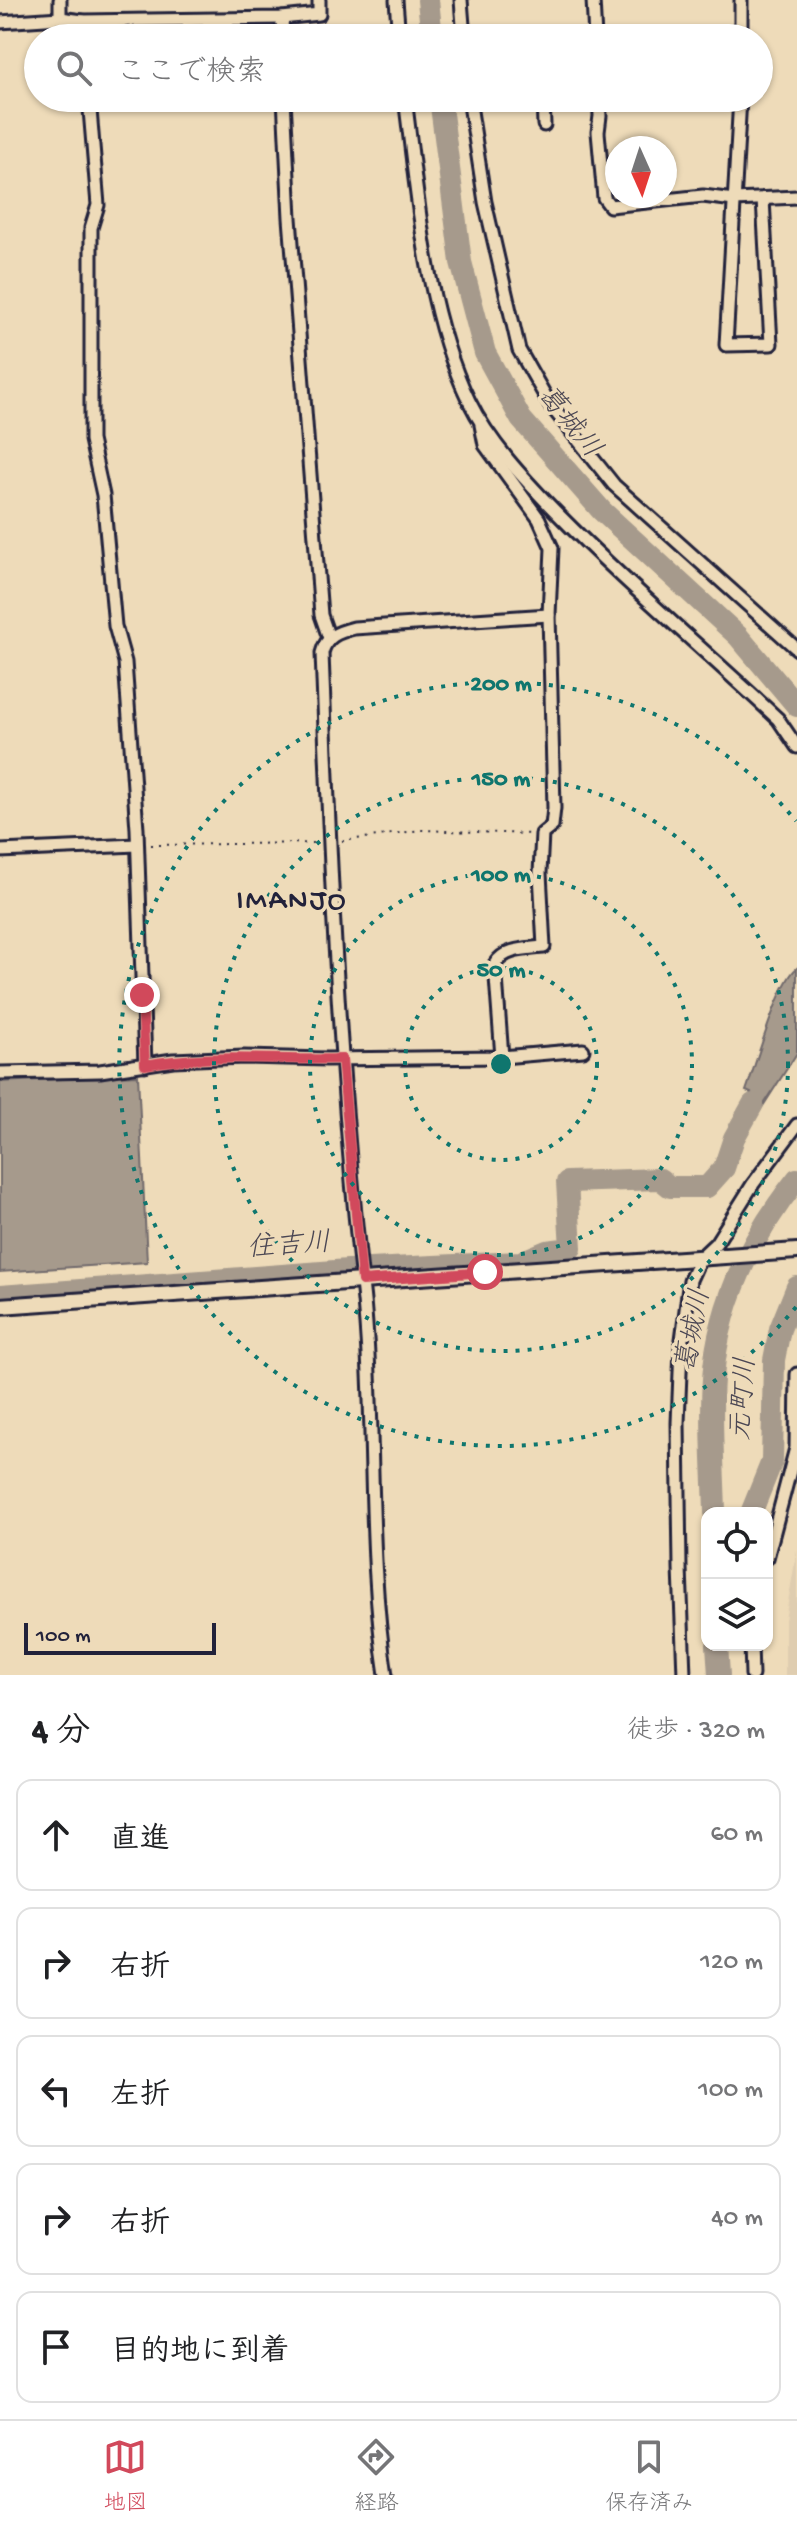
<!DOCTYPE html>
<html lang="ja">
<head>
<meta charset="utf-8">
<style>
	body { margin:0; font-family:"Gochi Hand","Klee One",sans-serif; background:#f6f6f6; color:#202124 }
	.controls { position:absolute; right:24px; bottom:24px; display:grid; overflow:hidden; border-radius:16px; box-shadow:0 2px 6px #0004 }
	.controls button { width:72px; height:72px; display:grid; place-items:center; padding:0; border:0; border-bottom:2px solid #e0e0e0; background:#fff; color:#202124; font:40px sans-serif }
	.compass { position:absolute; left:605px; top:136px; width:72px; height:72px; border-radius:50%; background:#fff; box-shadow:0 2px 6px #0004; rotate:177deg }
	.scale { position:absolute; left:24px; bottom:20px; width:192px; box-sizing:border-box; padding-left:8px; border:4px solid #22223b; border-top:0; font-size:22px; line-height:28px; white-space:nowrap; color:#22223b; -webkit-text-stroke:6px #eedbb9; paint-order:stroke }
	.stop { position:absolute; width:24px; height:24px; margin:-18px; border:6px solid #d1495b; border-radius:50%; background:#fff }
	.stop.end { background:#d1495b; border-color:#fff; box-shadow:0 2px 8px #0008 }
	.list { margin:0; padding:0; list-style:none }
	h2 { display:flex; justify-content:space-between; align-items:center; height:104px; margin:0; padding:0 32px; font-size:34px }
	h2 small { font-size:26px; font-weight:400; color:#757577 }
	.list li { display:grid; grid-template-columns:52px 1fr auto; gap:24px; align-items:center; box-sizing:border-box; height:112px; margin:0 16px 16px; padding:0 16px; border:2px solid #e0e0e0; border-radius:16px }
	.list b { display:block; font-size:30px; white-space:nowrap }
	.list em { font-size:26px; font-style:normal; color:#757577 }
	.icon { flex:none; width:44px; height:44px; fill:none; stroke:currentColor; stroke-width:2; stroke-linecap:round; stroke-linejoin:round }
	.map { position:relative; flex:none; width:797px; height:1675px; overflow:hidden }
	.search { position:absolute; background:#fff; box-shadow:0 2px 6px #0004; left:24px; right:24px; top:24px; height:88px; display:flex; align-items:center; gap:20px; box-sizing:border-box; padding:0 28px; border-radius:44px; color:#757577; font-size:30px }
	.sheet { height:744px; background:#fff }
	nav { display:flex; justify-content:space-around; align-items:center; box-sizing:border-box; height:112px; border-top:2px solid #e0e0e0; background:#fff; font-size:22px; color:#757577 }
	nav a { display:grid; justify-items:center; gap:4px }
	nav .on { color:#d1495b }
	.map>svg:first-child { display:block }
	.built { fill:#dfcdb0 }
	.water { fill:#a69a8c; stroke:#716a6c; stroke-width:2 }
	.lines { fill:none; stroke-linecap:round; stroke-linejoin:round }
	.river { stroke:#a69a8c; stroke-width:22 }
	.street-casing { stroke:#22223b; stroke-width:17 }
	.secondary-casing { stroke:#22223b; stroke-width:20 }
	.path { stroke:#22223b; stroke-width:2; stroke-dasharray:2 6; stroke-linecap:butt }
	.street { stroke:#eedbb9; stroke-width:11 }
	.secondary { stroke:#eedbb9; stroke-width:14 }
	.route { stroke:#d1495b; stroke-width:10 }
	.ring { fill:none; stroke:#0f766e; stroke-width:4; stroke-dasharray:4 8 }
	.labels { text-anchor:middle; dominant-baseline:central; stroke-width:7; stroke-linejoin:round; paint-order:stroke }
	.water-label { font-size:28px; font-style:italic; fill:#4a4653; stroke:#eedbb9 }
	.quarter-label { font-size:30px; letter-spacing:2px; fill:#22223b; stroke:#eedbb9 }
	.centre { fill:#0f766e; stroke:#eedbb9; stroke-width:4 }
	.ring-label { font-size:24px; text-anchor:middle; font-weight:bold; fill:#0f766e; stroke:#eedbb9; stroke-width:7; stroke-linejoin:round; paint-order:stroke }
</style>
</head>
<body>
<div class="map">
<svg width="797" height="1675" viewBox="0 0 797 1675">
	<rect width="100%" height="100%" fill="#eedbb9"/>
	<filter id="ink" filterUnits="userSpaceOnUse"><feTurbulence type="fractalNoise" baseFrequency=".0125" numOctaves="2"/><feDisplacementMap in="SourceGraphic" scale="16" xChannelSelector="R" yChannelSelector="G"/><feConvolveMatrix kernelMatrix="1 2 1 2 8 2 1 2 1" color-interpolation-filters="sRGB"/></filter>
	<g filter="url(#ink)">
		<!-- built -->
		<polygon class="built" points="797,1550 797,1675 785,1675 785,1620"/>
		<!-- water -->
		<g class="water">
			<path d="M797 968V1053L745 1134 738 1130 751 1093 746 1091C756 1064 778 983 797 968Z"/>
			<polygon points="138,1075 147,1262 0,1272 0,1082"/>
		</g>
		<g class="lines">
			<!-- river -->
			<g class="river">
				<polyline points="428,0 432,38"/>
				<polyline points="440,98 461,262 485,353 521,419 602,511 738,636 797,706"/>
				<polyline points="0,1296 348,1270 521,1262 547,1251 571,1248 567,1182 660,1179 670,1187 707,1187 724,1168 734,1138 753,1104"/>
				<path d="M715 1513C714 1468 710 1423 713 1379 718 1304 752 1236 797 1179"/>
				<polyline points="751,1513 772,1461 774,1360 780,1329 797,1287"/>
				<polyline points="717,1645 719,1675"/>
			</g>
			<defs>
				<g id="street">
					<polyline points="60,0 60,18"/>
					<polyline points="396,0 399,38"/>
					<polyline points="461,0 464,38"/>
					<polyline points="593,0 595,38"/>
					<polyline points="282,18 283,38"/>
					<polyline points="83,21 84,38"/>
					<polyline points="0,22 60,18 83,21 282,18 319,14 319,0"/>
					<polyline points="741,38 741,0"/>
					<polyline points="89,98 98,205 91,228 91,440 103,495 115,626 125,662 137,829 145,1065"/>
					<polyline points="284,98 290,218 321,615 329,638"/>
					<path d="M405 98C418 197 425 310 469 401 489 442 524 479 555 511 626 584 704 649 778 719L797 747"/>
					<polyline points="469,98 485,202 519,350 551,406 614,485 797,649"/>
					<polyline points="543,98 544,125"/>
					<polyline points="599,98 600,116 598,132 604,198 610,206 703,196 734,200 797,197"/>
					<polyline points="740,98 726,345 771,344 763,199"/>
					<path d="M481 425 485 445 539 519 552 548 549 615 554 808 552 826 542 834 540 873 544 947C526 949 505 948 495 964L502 1057"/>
					<polyline points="0,851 137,845"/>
					<polyline points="0,1073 100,1071 173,1060 244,1057 327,1059 502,1057 583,1050"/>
					<polyline points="767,1558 796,1448 797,1374"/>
					<polyline points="751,1645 752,1675"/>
					<path d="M386 1675C366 1545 377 1412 362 1282 339 1074 330 863 322 653 326 636 338 632 354 628L549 615"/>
					<polyline points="684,1675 680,1568 678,1423 681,1347 690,1280 700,1258 716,1243 753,1184 797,1125"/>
				</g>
				<polyline id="secondary" points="0,1306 797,1251"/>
			</defs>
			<!-- street casing -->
			<use href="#street" class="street-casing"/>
			<!-- secondary casing -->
			<use href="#secondary" class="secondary-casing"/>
			<!-- path -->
			<g class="path">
				<polyline points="342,841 421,830 531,834"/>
				<polyline points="151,845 316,843"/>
			</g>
			<!-- street -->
			<use href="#street" class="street"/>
			<!-- secondary -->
			<use href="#secondary" class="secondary"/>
		</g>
	</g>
	<g class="lines" filter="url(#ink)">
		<!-- route -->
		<path class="route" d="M142 995 145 1065C210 1053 276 1061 342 1059L362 1281 485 1272"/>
	</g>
	<!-- distance rings -->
	<g class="ring">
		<circle cx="501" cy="1064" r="96"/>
		<circle cx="501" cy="1064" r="191"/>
		<circle cx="501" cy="1064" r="287"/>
		<path d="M796 1307A382 382 0 1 1 796 821"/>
	</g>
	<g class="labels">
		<!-- water labels -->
		<g class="water-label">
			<text transform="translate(568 423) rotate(51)">葛城川</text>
			<text transform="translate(289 1247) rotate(-4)">住吉川</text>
			<text transform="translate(695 1331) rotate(-79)">葛城川</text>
			<text transform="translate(745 1399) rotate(-86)">元町川</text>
		</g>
		<!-- quarter labels -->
		<g class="quarter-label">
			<text x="292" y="902">IMANJO</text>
		</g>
	</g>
	<circle cx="501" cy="1064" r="12" class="centre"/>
	<g class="ring-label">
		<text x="501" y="690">200 m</text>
		<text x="501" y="785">150 m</text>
		<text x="501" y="881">100 m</text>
		<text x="501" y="976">50 m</text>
	</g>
</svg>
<div class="controls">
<button><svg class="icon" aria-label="locate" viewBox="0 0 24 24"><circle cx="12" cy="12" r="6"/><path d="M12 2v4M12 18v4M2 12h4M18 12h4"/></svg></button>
<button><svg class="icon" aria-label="layers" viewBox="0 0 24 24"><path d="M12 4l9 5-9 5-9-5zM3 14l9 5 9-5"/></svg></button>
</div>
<svg class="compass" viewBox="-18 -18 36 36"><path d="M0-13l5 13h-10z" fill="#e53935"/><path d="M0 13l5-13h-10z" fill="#757577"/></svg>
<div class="scale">100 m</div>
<div class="stop" style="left:485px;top:1272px"></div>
<div class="stop end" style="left:142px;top:995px"></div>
<div class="search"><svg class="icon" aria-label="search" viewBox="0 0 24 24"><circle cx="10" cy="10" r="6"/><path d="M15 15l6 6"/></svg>ここで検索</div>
</div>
<section class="sheet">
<h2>4 分<small>徒歩 · 320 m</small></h2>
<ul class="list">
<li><svg class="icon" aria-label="ahead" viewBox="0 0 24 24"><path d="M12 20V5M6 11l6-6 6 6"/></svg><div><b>直進</b></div><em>60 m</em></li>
<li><svg class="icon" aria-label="right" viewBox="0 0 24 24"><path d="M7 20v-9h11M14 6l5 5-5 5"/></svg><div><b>右折</b></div><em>120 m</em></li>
<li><svg class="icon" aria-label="left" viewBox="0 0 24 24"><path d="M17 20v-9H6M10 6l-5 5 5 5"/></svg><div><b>左折</b></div><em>100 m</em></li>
<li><svg class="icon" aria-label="right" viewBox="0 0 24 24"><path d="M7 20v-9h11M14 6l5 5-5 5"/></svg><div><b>右折</b></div><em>40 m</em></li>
<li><svg class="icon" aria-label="arrive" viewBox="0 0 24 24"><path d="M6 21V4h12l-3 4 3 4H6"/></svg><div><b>目的地に到着</b></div></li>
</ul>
</section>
<nav>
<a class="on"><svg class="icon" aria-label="map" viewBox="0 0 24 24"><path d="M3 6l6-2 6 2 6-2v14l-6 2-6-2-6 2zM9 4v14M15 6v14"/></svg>地図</a>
<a><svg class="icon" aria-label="directions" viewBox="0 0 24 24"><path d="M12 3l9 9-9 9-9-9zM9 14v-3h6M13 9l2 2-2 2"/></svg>経路</a>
<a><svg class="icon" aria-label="saved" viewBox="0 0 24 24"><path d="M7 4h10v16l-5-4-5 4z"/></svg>保存済み</a>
</nav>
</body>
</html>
